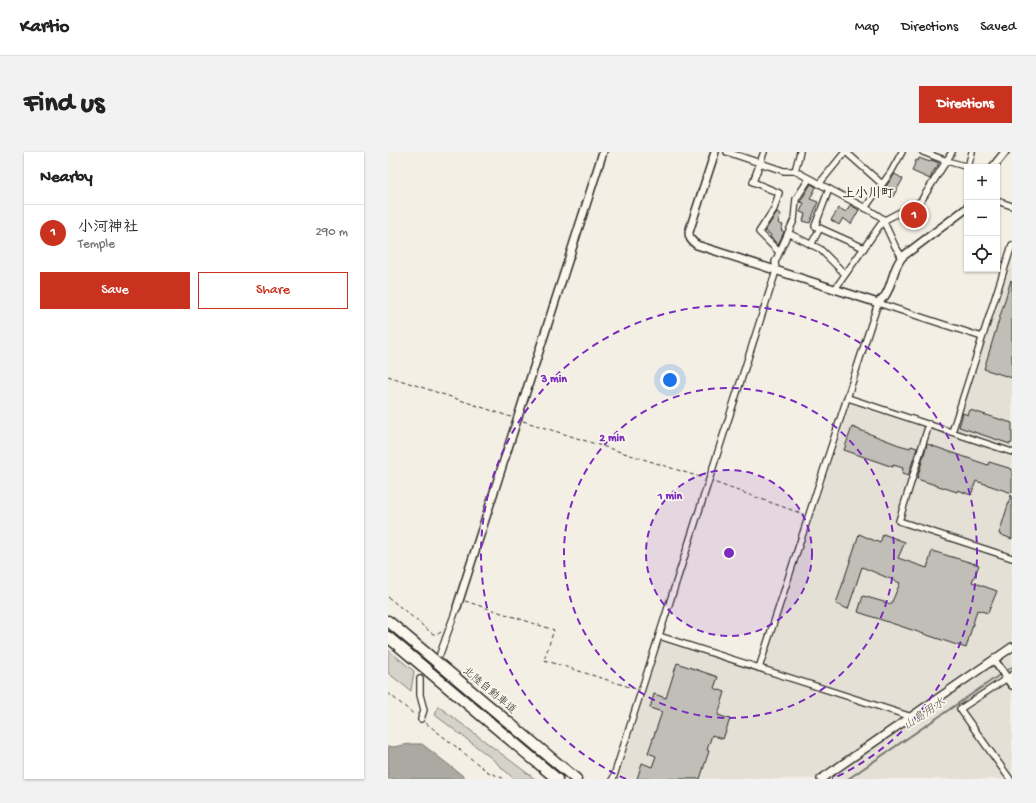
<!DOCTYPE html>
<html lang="en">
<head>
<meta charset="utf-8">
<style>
	body { margin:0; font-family:"Gochi Hand","Klee One",sans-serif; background:#f2f2f2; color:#222 }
	.controls { position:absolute; right:12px; top:12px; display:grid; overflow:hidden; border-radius:0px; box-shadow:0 1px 3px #0004 }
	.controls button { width:36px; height:36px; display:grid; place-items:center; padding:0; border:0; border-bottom:1px solid #e0e0e0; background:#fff; color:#222; font:20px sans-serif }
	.you { position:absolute; left:282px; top:228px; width:14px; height:14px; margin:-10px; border:3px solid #fff; border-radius:50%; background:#1a73e8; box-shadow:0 0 0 6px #1a73e833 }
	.badge { display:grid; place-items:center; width:26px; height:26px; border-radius:50%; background:#c8321e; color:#fff; font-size:13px; font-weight:700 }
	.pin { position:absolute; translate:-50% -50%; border:2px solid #fff; box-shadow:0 1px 4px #0006 }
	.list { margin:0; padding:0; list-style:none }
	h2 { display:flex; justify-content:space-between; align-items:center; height:52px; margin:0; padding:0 16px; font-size:17px }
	h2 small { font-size:13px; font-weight:400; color:#767676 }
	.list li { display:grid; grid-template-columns:26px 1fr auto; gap:12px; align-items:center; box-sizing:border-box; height:56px; padding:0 16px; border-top:1px solid #e0e0e0 }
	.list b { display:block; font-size:15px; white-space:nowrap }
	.list p { margin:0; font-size:13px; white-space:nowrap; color:#767676 }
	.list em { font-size:13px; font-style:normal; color:#767676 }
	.actions { display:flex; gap:8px; padding:12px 16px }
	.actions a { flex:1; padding:9px 0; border:1px solid #c8321e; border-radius:0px; text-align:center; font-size:14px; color:#c8321e }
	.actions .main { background:#c8321e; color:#fff }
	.icon { flex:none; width:22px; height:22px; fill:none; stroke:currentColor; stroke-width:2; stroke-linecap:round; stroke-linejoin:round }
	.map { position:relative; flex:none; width:624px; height:627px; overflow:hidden; border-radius:0px }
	header { display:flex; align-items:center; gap:24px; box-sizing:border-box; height:56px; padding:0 20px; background:#fff; border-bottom:1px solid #e0e0e0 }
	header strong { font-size:19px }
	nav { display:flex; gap:22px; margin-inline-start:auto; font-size:14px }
	.intro { display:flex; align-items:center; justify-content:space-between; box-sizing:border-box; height:96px; padding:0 24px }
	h1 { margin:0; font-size:28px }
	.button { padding:10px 18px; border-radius:0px; background:#c8321e; color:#fff; font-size:14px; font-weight:700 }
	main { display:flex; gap:24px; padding:0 24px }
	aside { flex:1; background:#fff; border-radius:0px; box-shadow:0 1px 3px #0004 }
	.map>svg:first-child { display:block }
	.built { fill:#e4e0d6 }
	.green { fill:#d5d2c9; stroke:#807e7a }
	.water { fill:#aca9a2; stroke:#787772 }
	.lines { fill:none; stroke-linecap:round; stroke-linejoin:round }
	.stream { stroke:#787772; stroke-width:2 }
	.building { fill:#c0beb6; stroke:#2b2b2b }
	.minor-tunnel { stroke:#cbc8bf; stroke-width:5.5; stroke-dasharray:5.5 3; stroke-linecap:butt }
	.minor-casing { stroke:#2b2b2b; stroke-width:8 }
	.tertiary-casing { stroke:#2b2b2b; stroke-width:10 }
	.motorway-casing { stroke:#2b2b2b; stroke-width:13 }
	.path { stroke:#2b2b2b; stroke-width:1; stroke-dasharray:4 3; stroke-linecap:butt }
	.minor { stroke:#fbf7ec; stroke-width:5.5 }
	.tertiary { stroke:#fbf7ec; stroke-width:7 }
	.motorway { stroke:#fbf7ec; stroke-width:10 }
	.ring { fill:none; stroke:#7b2cbf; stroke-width:2; stroke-dasharray:7 5 }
	.labels { text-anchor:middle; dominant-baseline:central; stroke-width:3.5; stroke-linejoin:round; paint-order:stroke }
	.street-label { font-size:11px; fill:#2b2b2b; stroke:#fbf7ec }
	.water-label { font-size:12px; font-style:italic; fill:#585755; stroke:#fbf7ec }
	.quarter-label { font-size:13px; font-weight:bold; fill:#2b2b2b; stroke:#fbf7ec }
	.centre { fill:#7b2cbf; stroke:#fbf7ec; stroke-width:2 }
	.ring-label { font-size:12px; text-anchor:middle; font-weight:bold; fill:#7b2cbf; stroke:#fbf7ec; stroke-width:3.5; stroke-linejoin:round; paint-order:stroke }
</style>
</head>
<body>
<header>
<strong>Kartio</strong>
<nav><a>Map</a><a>Directions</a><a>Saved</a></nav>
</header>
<div class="intro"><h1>Find us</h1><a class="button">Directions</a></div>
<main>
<aside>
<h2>Nearby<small></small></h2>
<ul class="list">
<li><span class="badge">1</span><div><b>小河神社</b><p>Temple</p></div><em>290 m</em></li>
</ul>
<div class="actions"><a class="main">Save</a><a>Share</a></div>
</aside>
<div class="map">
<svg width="624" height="627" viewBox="0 0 624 627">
	<rect width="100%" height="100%" fill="#f3efe4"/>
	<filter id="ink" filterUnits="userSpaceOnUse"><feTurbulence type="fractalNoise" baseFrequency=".025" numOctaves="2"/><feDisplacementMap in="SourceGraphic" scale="8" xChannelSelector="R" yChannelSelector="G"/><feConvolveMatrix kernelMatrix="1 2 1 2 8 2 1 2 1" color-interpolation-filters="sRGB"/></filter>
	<g filter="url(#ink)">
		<!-- built -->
		<polygon class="built" points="624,107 624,627 230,627 273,490 374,521 462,252 566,285"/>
		<!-- green -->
		<g class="green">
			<polygon points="0,498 26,519 23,539 0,521"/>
			<polygon points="50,554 147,627 126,627 102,605 47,563"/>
		</g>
		<!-- water -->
		<polygon class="water" points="22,592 34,592 79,627 0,627 0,594 5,595"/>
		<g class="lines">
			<!-- stream -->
			<g class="stream">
				<polyline points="617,520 624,515"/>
				<polyline points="460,627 613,522"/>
			</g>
		</g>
		<!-- building -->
		<g class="building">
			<polygon points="531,6 542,10 543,8 551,11 547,18 546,18 542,27 524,19 528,8 530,9"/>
			<polygon points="507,22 515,27 504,46 494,40"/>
			<polygon points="423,32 428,35 422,47 430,50 422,71 415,69 417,62 412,60 416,51 412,50"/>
			<polygon points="462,53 471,58 463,72 455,66 451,73 443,68 451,56 458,60"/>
			<polygon points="389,60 393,62 390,71 395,73 393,78 396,80 390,93 386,89 386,88 382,85 383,83 377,79"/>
			<polygon points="623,128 624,129 624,226 596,217"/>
			<polygon points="582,258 624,271 624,291 622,292 571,275 575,261 580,263"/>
			<polygon points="464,275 511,293 522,296 523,294 529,296 520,324 514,322 515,316 505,313 505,315 456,298"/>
			<polygon points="539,292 600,313 601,310 624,317 624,341 588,329 583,343 570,338 569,340 529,327"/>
			<polygon points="623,343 624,344 624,387 611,382"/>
			<polygon points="471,382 492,391 495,382 517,390 510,406 539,416 544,399 591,413 584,430 609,439 600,461 589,458 578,496 470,460 475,444 503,452 512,431 474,415 460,457 448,452"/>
			<polygon points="289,511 330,525 326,536 337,540 330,563 342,567 335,587 324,583 319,598 321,599 312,627 249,627 254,611 264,615 268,604 260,601 274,560 262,556 266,542 278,546"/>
		</g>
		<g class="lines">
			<!-- minor-tunnel -->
			<polyline class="minor-tunnel" points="32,527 48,507"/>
			<defs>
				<g id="minor">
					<polyline points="339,0 396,19 407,19 483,59 494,66 507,94 514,105"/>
					<polyline points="376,0 365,30 391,41 386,57 371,80 391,100"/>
					<polyline points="458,0 494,32"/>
					<polyline points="535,0 559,9 580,15"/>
					<polyline points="580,15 584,0"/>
					<polyline points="407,19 412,0"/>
					<polyline points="431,32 457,0"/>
					<polyline points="441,37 427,74 476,96"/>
					<polyline points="609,49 624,54"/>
					<polyline points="477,56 503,20 514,0"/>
					<polyline points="400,81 432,97 457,122"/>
					<polyline points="423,93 432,76"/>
					<polyline points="447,137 495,69 533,49 564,0"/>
					<polyline points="460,246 624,300"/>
					<polyline points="541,272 511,369 624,406"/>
					<polyline points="564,280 624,93"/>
					<polyline points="271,484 524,565"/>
					<polyline points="52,502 69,455"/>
					<polyline points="371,516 490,151 594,185"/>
					<polyline points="32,527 32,543 36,558 33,567"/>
					<polyline points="225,627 388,119 387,110 406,68 408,47 421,27"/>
					<polyline points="622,627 572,557 624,523"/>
				</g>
				<g id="tertiary">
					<path d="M327 0 301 80C301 86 303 89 309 93L490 151C492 148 495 146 497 144 505 131 504 118 514 105L579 56"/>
					<polyline points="605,15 617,0"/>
					<polyline points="69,455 215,0"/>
					<polyline points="606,508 624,533"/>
					<polyline points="433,627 624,495"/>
				</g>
				<g id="motorway">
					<polyline points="0,469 188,627"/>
					<polyline points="0,485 169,627"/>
				</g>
			</defs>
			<!-- minor casing -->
			<use href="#minor" class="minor-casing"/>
			<!-- tertiary casing -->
			<use href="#tertiary" class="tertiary-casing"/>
			<!-- motorway casing -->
			<use href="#motorway" class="motorway-casing"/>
			<!-- path -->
			<g class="path">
				<polyline points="0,224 123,265"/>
				<polyline points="135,269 315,326"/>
				<polyline points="328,331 415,362"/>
				<polyline points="0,445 45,482 50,482 53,480"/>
				<polyline points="77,449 166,478 156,508 248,537"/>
				<polyline points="0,541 27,563"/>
				<polyline points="38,571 100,620 117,627"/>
			</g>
			<!-- minor -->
			<use href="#minor" class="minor"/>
			<!-- tertiary -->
			<use href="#tertiary" class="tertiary"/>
			<!-- motorway -->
			<use href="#motorway" class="motorway"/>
		</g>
	</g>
	<!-- distance rings -->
	<circle cx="341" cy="401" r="83" fill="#7b2cbf" fill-opacity=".12"/>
	<g class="ring">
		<circle cx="341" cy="401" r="83"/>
		<circle cx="341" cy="401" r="165"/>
		<path d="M238 627A248 248 0 1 1 444 627"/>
	</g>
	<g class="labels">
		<!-- street labels -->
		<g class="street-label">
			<text transform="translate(101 539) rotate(40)">北陸自動車道</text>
		</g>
		<!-- water labels -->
		<g class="water-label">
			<text transform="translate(537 563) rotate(-34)">山島用水</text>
		</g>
		<!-- quarter labels -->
		<g class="quarter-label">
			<text x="480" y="42">上小川町</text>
		</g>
	</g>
	<circle cx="341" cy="401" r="6" class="centre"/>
	<g class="ring-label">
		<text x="166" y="230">3 min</text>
		<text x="224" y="289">2 min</text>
		<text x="282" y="347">1 min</text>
	</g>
</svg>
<div class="controls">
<button>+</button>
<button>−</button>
<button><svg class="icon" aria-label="locate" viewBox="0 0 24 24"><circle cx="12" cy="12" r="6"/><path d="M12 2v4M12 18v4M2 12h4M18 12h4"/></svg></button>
</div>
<div class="you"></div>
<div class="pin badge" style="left:526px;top:63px">1</div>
</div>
</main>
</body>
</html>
